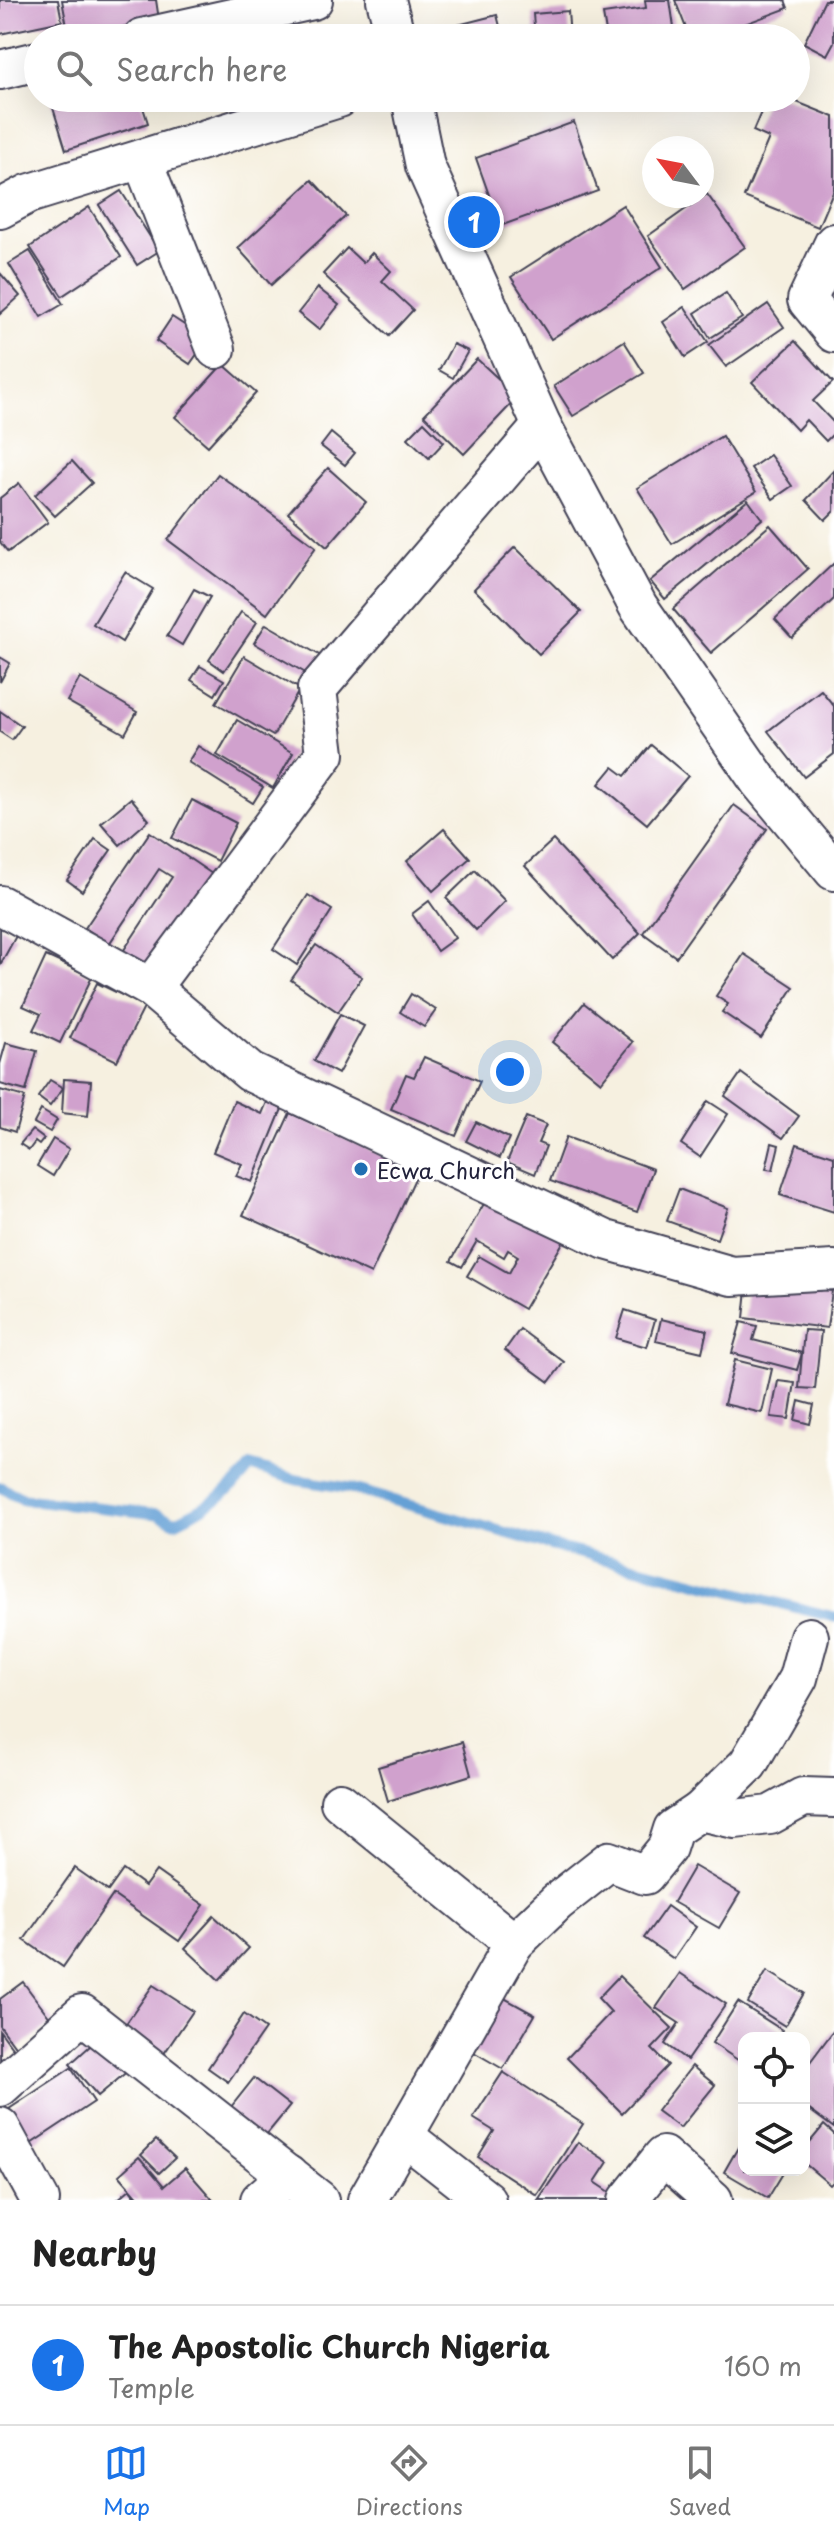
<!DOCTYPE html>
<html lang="en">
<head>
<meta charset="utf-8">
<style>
	body { margin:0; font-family:"Playpen Sans",sans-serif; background:#f6f6f6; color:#222 }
	.controls { position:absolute; right:24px; bottom:24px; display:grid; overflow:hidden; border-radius:16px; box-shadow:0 8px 32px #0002 }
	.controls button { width:72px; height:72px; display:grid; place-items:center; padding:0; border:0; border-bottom:2px solid #e0e0e0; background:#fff; color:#222; font:40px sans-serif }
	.compass { position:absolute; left:642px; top:136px; width:72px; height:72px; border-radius:50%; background:#fff; box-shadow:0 8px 32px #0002; rotate:302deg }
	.you { position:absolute; left:510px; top:1072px; width:28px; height:28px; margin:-20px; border:6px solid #fff; border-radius:50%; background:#1a73e8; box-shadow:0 0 0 12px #1a73e833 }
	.badge { display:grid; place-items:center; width:52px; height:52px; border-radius:50%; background:#1a73e8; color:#fff; font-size:26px; font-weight:700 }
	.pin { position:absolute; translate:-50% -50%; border:4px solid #fff; box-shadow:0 2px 8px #0006 }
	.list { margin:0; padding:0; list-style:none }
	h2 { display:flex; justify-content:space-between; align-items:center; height:104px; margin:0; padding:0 32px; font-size:34px }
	h2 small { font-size:26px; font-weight:400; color:#767676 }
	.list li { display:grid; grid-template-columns:52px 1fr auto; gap:24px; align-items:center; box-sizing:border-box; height:120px; padding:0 32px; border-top:2px solid #e0e0e0 }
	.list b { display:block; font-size:30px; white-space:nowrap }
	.list p { margin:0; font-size:26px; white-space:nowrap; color:#767676 }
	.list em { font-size:26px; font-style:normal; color:#767676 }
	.icon { flex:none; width:44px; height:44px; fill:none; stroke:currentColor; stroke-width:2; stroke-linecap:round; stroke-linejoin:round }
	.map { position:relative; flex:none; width:834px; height:2200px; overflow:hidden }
	.search { position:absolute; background:#fff; box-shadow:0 8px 32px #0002; left:24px; right:24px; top:24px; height:88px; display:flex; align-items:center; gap:20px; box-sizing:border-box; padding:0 28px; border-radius:44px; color:#767676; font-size:30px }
	.sheet { height:224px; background:#fff }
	nav { display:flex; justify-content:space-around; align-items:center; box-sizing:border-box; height:112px; border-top:2px solid #e0e0e0; background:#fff; font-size:22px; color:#767676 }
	nav a { display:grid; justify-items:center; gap:4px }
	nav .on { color:#1a73e8 }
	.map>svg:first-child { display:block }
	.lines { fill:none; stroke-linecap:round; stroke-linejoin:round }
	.stream { stroke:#65a0d5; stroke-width:11 }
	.building { fill:#d0a1cd }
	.minor-casing { stroke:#424154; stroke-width:42 }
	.minor { stroke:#fff; stroke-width:38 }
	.poi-dot { fill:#1f6fb2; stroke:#fff; stroke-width:3 }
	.labels { text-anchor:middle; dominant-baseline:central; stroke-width:6; stroke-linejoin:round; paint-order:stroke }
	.poi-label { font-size:22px; fill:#22223b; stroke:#fff; text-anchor:start }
</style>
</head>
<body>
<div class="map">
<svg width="834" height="2200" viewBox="0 0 834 2200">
	<rect width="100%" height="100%" fill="#fff"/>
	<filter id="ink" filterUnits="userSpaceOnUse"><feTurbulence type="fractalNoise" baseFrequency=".0125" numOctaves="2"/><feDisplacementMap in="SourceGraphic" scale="16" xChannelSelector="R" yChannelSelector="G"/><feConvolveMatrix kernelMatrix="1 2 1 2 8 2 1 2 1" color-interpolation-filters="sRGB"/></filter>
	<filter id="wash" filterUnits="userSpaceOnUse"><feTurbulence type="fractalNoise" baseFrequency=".006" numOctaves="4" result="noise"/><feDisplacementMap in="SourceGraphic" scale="32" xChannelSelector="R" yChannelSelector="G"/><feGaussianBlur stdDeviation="1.8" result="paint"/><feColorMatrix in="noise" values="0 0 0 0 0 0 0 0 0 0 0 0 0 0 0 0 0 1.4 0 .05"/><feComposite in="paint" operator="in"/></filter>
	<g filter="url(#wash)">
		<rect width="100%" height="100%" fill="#f6f0e0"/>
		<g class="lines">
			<!-- stream -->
			<path class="stream" d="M0 1487 24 1499 158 1514 175 1522C206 1507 230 1494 251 1466L297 1480 350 1488 552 1546 834 1617"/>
		</g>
		<g id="blocks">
			<!-- building -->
			<g class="building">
				<polygon points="0,0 58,0 62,21 0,34"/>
				<polygon points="62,0 156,0 159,20 69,37"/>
				<polygon points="645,0 670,0 675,34 649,38 607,38 603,14 646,8"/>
				<polygon points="675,0 785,0 788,8 707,38 690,38"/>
				<polygon points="825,0 834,0 834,42 827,55 804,43"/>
				<polygon points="568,11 570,38 535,38 533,14"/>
				<polygon points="497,15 503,38 453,38 450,27"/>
				<polygon points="50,98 140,98 148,123 66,150"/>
				<polygon points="451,98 478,98 478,99 453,106"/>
				<polygon points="767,98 787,98 834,117 834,189 818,227 744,197 769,138 753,131"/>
				<polygon points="574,122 598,191 500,226 476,158"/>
				<polygon points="312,180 346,216 271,285 238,248"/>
				<polygon points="121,191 159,251 137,265 99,205"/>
				<polygon points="707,194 745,247 685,289 648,236"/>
				<polygon points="623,205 662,267 551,339 511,277"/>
				<polygon points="89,207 121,257 62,296 30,247"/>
				<polygon points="347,248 363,263 372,253 391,271 382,281 413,310 389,336 323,274"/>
				<polygon points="30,251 63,304 41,317 9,264"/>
				<polygon points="0,273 20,296 0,314"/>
				<polygon points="318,288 339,305 319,330 298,313"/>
				<polygon points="726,293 742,318 710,338 695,313"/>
				<polygon points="768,304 784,327 726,367 709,345"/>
				<polygon points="685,307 708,342 685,357 663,322"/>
				<polygon points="172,317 207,340 190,364 156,341"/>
				<polygon points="624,341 644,373 573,416 554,386"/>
				<polygon points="795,341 833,382 813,401 834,423 834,433 826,441 806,420 797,430 752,382"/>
				<polygon points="453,344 468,351 453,378 439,370"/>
				<polygon points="477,359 518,397 464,454 424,415"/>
				<polygon points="223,364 256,393 208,446 175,417"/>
				<polygon points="424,422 444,442 429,458 408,438"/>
				<polygon points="331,433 355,453 345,465 321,446"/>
				<polygon points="722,436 756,492 672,544 637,488"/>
				<polygon points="770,455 792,486 773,499 751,468"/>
				<polygon points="72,461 92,483 55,516 35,495"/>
				<polygon points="328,468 366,502 327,547 288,513"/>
				<polygon points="834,470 834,511 825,520 806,500"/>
				<polygon points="218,474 316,547 267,614 168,540"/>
				<polygon points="19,483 48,522 8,552 0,542 0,498"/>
				<polygon points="748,500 762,519 665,599 650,581"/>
				<polygon points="770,525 808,569 711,653 673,609"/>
				<polygon points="515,547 581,612 539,654 474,589"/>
				<polygon points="834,563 834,599 792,638 775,619"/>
				<polygon points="125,572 153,589 122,642 93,624"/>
				<polygon points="194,589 210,597 182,645 167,636"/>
				<polygon points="241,612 257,622 224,671 209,660"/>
				<polygon points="266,624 333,663 321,682 254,643"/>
				<polygon points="244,656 300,689 273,736 216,703"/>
				<polygon points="0,657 10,663 0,682"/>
				<polygon points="200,666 224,680 215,695 191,680"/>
				<polygon points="80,678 137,712 125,734 67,701"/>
				<polygon points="821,690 834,706 834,754 804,777 768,731"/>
				<polygon points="0,711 22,726 12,740 0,732"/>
				<polygon points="237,720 293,753 273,788 217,755"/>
				<polygon points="651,745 688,776 647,824 599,784 613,767 625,776"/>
				<polygon points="198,746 263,787 253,803 188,762"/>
				<polygon points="131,798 149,820 120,845 101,823"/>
				<polygon points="192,800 236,823 217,861 172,838"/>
				<polygon points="734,805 767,829 676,957 643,933"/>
				<polygon points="444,829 470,858 433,891 407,861"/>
				<polygon points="150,832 212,874 147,970 122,953 172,877 159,869 109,944 85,928"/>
				<polygon points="95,839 111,850 82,891 67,880"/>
				<polygon points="553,840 640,933 612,960 525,866"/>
				<polygon points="475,870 505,901 476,930 446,898"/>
				<polygon points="308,895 332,910 297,965 273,949"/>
				<polygon points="429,901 455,938 437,951 412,914"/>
				<polygon points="0,927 16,936 0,965"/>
				<polygon points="316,945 362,977 338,1012 291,980"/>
				<polygon points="744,954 794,987 761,1038 722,1012 728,1004 716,996"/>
				<polygon points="46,956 92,977 60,1043 33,1030 41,1014 23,1006"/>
				<polygon points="97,983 145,1006 117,1061 70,1038"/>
				<polygon points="411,994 436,1010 424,1027 400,1012"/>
				<polygon points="584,1003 633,1042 601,1082 552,1042"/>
				<polygon points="340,1014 364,1026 338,1074 314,1061"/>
				<polygon points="6,1043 37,1051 26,1091 0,1084 0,1064"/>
				<polygon points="424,1057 480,1081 456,1136 391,1109 406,1074 414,1077"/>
				<polygon points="741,1073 799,1116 783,1138 725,1096"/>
				<polygon points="64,1079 91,1081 88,1116 62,1113"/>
				<polygon points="50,1080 63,1088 50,1106 38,1097"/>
				<polygon points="0,1090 25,1097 15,1132 0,1127"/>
				<polygon points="234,1101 262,1114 267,1102 282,1109 252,1182 236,1176 242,1164 213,1152"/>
				<polygon points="708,1101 728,1114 700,1157 681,1144"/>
				<polygon points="41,1110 57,1120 50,1132 34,1123"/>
				<polygon points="290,1113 418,1172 371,1274 243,1215"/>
				<polygon points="526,1117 546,1125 538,1143 546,1146 535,1174 507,1162"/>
				<polygon points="476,1122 509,1138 500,1158 466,1141"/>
				<polygon points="32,1130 44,1139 39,1145 35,1142 29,1150 20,1144"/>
				<polygon points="566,1137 653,1169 637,1212 550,1181"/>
				<polygon points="53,1139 69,1149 53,1176 37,1166"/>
				<polygon points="772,1143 779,1145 773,1170 766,1169"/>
				<polygon points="797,1144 834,1156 834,1212 780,1195"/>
				<polygon points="679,1189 728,1208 717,1239 667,1221"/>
				<polygon points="489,1195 565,1239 524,1309 467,1276 479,1256 509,1273 518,1256 508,1250 504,1257 477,1241 462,1267 451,1261"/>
				<polygon points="748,1280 832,1291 827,1328 744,1318"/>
				<polygon points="625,1310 655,1320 647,1347 616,1338"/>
				<polygon points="661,1319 707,1330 702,1352 656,1341"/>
				<polygon points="741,1322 757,1326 753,1340 802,1353 797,1370 732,1353"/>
				<polygon points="520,1329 564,1362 549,1382 505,1350"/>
				<polygon points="804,1330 821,1331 815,1389 799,1388"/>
				<polygon points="735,1360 772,1369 762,1413 724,1404"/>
				<polygon points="778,1381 795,1383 789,1419 771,1417"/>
				<polygon points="799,1401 814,1405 810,1424 795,1420"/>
				<polygon points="462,1742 471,1775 388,1801 378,1767"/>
				<polygon points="694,1866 740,1893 719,1928 673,1902"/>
				<polygon points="75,1868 108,1891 123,1870 145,1886 156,1871 204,1905 179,1941 113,1895 63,1967 24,1940"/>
				<polygon points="667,1906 696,1927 674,1959 644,1938"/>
				<polygon points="214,1916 249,1948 219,1980 185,1948"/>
				<polygon points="767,1971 804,1993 785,2026 748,2003"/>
				<polygon points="680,1973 726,2004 687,2060 665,2044 679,2023 656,2008"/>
				<polygon points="619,1976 672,2028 652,2049 668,2065 622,2113 567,2058 611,2012 598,1998"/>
				<polygon points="23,1982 53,2022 17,2049 0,2026 0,1999"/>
				<polygon points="153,1985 193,2011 163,2055 123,2028"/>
				<polygon points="495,1993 535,2015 503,2069 465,2047"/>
				<polygon points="738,2002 782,2030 777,2038 744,2038 744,2064 712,2043"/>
				<polygon points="244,2014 265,2029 228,2082 208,2068"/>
				<polygon points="834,2030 834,2128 804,2106 804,2070"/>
				<polygon points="0,2031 14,2050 0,2061"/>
				<polygon points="100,2037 129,2070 98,2096 70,2064"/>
				<polygon points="692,2066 715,2085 680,2128 657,2111"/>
				<polygon points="71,2068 94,2102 20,2151 0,2115"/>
				<polygon points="503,2072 583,2124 537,2195 478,2157 494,2131 473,2118"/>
				<polygon points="254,2078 290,2106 258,2145 223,2117"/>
				<polygon points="824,2125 834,2134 834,2181 830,2185 804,2163 804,2149"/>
				<polygon points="744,2137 744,2170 785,2170 768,2198 724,2172"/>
				<polygon points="156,2140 175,2158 159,2173 141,2155"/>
				<polygon points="578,2142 608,2162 595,2182 616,2196 614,2200 538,2200"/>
				<polygon points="139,2157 164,2186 185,2168 213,2200 141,2200 119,2175"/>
				<polygon points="130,2189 139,2200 117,2200"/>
			</g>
		</g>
	</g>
	<g filter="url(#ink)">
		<use href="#blocks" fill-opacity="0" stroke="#424154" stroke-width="2"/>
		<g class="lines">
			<defs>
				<g id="minor">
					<polyline points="386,0 396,38"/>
					<polyline points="142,38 313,0"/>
					<polyline points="0,70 38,61"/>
					<polyline points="411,98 425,166 542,426 638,606 759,781 834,871"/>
					<polyline points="142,159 216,349"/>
					<polyline points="0,209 28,194 339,98"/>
					<polyline points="834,243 807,300 834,333"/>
					<polyline points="0,905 151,988 250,1072 606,1240 732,1276 834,1270"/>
					<polyline points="151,988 325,754 317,689 542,426"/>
					<polyline points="340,1802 514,1943 367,2200"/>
					<polyline points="700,1811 748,1764 798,1678 809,1637"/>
					<polyline points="514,1943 557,1902 609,1861 645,1875 667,1848 673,1829 700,1811 735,1819 770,1815 803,1797 834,1798"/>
					<polyline points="0,2087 82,2014 319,2200"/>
					<polyline points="0,2127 40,2200"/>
					<polyline points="404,2136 486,2200"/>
					<polyline points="260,2200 288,2175"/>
					<polyline points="628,2200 663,2156 713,2200"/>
				</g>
			</defs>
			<!-- minor casing -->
			<use href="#minor" class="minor-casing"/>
			<!-- minor -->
			<use href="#minor" class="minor"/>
		</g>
	</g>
	<!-- markers -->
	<circle class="poi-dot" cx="361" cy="1169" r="8"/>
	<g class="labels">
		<!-- poi labels -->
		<g class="poi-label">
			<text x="377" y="1169">Ecwa Church</text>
		</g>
	</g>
</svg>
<div class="controls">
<button><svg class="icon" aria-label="locate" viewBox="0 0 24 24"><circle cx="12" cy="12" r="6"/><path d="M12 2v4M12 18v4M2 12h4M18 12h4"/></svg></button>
<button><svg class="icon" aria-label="layers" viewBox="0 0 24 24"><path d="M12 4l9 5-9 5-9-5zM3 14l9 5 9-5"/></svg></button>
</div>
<svg class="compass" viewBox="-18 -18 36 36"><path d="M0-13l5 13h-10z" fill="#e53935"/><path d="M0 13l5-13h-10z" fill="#767676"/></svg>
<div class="you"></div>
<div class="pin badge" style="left:474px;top:222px">1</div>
<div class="search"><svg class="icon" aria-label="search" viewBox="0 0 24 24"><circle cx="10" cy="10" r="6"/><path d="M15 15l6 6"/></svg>Search here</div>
</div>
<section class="sheet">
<h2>Nearby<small></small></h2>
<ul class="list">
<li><span class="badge">1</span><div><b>The Apostolic Church Nigeria</b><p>Temple</p></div><em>160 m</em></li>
</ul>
</section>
<nav>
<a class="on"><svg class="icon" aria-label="map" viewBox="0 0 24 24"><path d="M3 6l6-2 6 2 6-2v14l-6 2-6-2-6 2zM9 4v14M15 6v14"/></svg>Map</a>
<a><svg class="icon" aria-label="directions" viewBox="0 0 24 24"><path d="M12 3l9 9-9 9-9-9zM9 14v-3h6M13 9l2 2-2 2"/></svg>Directions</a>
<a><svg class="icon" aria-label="saved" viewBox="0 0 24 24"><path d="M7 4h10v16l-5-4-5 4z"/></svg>Saved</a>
</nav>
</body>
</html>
